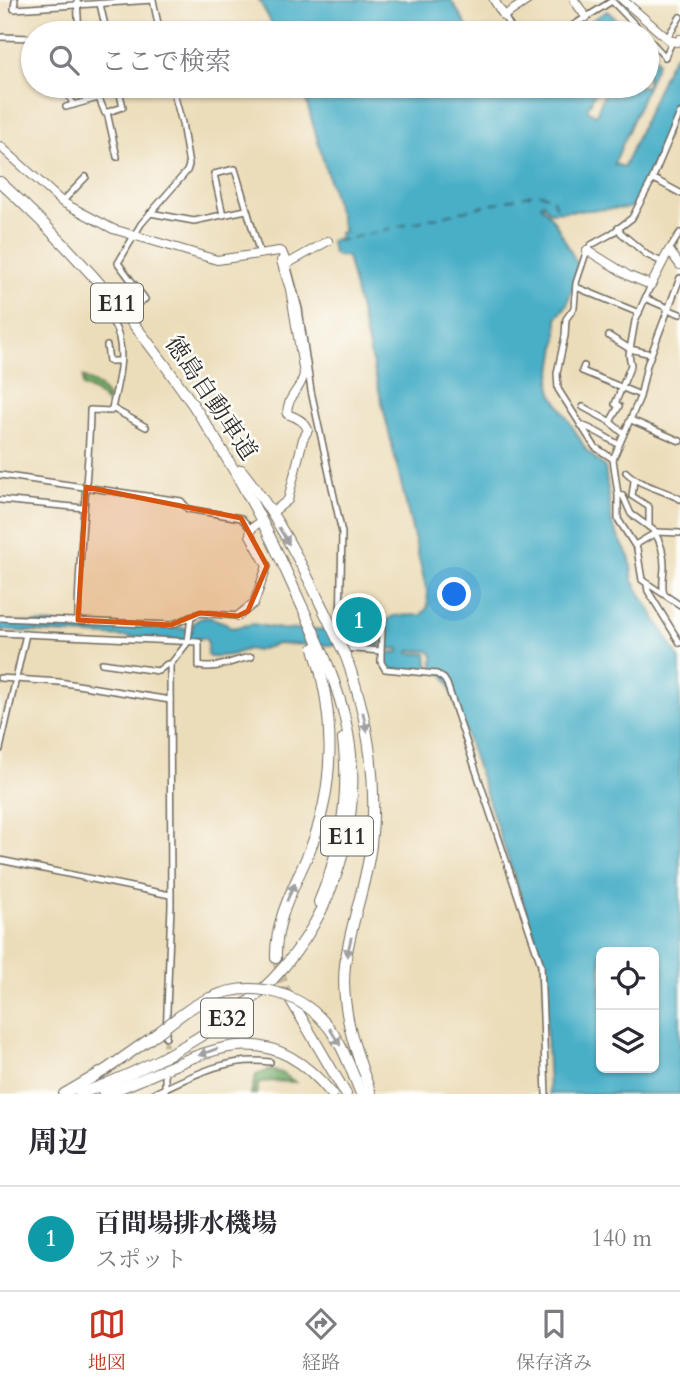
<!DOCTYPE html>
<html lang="ja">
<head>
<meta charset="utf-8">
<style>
	body { margin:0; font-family:Cardo,"Noto Serif JP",serif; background:#f2f2f3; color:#2b2b33 }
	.controls { position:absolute; right:21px; bottom:21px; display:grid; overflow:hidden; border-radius:10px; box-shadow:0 2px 5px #0004 }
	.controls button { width:63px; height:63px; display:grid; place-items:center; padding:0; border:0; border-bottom:2px solid #e1e1e2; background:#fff; color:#2b2b33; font:35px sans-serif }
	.you { position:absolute; left:455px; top:595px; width:24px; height:24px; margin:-18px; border:5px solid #fff; border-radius:50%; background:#1a73e8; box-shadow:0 0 0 10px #1a73e833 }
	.badge { display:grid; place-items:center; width:46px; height:46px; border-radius:50%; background:#c8321e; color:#fff; font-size:23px; font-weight:700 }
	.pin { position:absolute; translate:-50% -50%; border:4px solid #fff; box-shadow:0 2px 7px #0006 }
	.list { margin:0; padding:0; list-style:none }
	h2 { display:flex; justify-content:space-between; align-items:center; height:91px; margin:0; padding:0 28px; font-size:30px }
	h2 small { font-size:23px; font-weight:400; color:#7c7c81 }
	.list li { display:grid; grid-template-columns:46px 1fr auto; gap:21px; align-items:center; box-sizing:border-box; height:105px; padding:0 28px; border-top:2px solid #e1e1e2 }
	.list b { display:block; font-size:26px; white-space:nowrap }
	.list p { margin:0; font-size:23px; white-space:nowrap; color:#7c7c81 }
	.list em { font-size:23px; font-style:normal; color:#7c7c81 }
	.icon { flex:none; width:38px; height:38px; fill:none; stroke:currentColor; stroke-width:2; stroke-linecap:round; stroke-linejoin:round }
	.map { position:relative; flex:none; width:680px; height:1094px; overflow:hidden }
	.search { position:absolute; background:#fff; box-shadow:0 2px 5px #0004; left:21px; right:21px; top:21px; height:77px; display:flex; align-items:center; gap:18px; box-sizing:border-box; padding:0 24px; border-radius:38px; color:#7c7c81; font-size:26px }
	.sheet { height:196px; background:#fff }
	nav { display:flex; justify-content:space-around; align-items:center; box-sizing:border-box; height:98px; border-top:2px solid #e1e1e2; background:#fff; font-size:19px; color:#7c7c81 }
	nav a { display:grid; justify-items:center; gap:4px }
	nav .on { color:#c8321e }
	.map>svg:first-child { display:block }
	.forest { fill:#72aa68; stroke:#4e6a4a; stroke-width:2 }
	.water { fill:#48afc7; stroke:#3a6d79; stroke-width:2; fill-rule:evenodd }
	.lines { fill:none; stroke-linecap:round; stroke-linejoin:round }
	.ferry { stroke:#376069; stroke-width:2; stroke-dasharray:9 7; stroke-linecap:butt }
	.street-tunnel { stroke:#c5b99d; stroke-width:5; stroke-dasharray:5 2.5; stroke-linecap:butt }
	.highway-tunnel { stroke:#c5b99d; stroke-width:10; stroke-dasharray:10 5; stroke-linecap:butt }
	.street-casing { stroke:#6f695d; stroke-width:8 }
	.secondary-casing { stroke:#6f695d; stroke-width:10 }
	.highway-casing { stroke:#6f695d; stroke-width:12 }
	.street { stroke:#fff; stroke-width:5 }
	.secondary { stroke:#fff; stroke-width:8 }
	.highway { stroke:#fff; stroke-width:10 }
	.highway-bridge-casing { stroke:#6f695d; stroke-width:12; stroke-linecap:butt }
	.highway-bridge { stroke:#fff; stroke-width:10 }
	.oneway { fill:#a0a0a0 }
	.marked { fill:#d5540f; fill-opacity:0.2; stroke:#d5540f; stroke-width:5; stroke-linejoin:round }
	.labels { text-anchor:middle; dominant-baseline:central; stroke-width:5; stroke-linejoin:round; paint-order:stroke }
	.shield { fill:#fdfcf7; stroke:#6a6a68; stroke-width:2 }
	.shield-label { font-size:23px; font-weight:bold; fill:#2b2b2b }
	.street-label { font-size:24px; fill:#2b2b2b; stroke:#fdfcf7 }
</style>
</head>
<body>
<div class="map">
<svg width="680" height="1094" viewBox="0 0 680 1094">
	<rect width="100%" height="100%" fill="#fdfcf7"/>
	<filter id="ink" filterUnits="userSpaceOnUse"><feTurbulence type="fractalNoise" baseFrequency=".0143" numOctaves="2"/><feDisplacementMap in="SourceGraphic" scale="14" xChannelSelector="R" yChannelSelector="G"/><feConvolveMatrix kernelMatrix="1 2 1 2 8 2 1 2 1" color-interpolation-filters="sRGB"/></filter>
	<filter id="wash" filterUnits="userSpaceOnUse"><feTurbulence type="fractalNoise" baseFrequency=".00686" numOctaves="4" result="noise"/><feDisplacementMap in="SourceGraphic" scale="28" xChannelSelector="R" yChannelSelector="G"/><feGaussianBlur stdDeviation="1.57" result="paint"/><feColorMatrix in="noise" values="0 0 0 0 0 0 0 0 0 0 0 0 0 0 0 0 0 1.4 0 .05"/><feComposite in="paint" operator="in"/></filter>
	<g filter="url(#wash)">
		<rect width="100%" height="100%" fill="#ecddba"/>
		<!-- forest -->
		<g class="forest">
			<polygon points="83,377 100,387 108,397 107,403 96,393 83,386"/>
			<polygon points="270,1070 282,1073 295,1082 268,1081 259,1083 256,1094 251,1094 256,1075"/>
		</g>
		<!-- water -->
		<g class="water">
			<polygon points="259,0 451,0 471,33 277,33"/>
			<polygon points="607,11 632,33 571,33"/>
			<path d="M647 50 658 61 614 164 624 167 668 66 674 56 680 54V105L673 113 666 136 634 205 631 208 550 212 543 203 541 205 555 222 579 267 567 305 557 317V340L550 384 552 393 587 451 605 467 612 524 630 559 633 581 680 660V1094H549L544 965 449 684 443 674 433 671V655L429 651 410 650 409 653 427 654 429 671 388 669 383 662 382 653 399 652V649L384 648 387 620 393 616 421 615 428 607 427 592 347 256H337L333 253 331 241 341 237 339 233 344 232 302 86H598L587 110 596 115 607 86H647ZM601 952H654V1068H601Z"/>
			<polygon points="209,617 226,623 231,628 253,624 281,629 364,630 365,636 380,636 380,646 277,644 256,651 248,649 231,655 209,657 207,653 208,643 205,638 181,640 0,630 0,622 184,628 192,632 193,623 201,618"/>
		</g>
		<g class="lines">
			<!-- ferry -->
			<polyline class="ferry" points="337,239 339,241 537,193 552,197 557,211"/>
		</g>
	</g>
	<g filter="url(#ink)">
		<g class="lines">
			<!-- street-tunnel -->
			<g class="street-tunnel">
				<polyline points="118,319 137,304"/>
				<polyline points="165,1069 166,1037"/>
			</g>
			<!-- highway-tunnel -->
			<polyline class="highway-tunnel" points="276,958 286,991"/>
			<defs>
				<g id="street">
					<polyline points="15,0 14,9 153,0"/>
					<polyline points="77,0 79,33"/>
					<polyline points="153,0 160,33"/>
					<polyline points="100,4 106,30 116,27"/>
					<polyline points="504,16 514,33"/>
					<polyline points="92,33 107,30"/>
					<polyline points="561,33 612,1 643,33"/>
					<polyline points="0,37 33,38"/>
					<polyline points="647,37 665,57 672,42"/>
					<polyline points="667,38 680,17"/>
					<polyline points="94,86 105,113 123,107 118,86"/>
					<polyline points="67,89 73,105"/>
					<polyline points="66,107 98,98"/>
					<polyline points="107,112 117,157"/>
					<polyline points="680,113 651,182 632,218 611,234 591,245 587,250 576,283 574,308 566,319 565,336 557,373 558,389 595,447 613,459 640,397 647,365 680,278"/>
					<polyline points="651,182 656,180 680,193"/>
					<polyline points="62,202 86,177"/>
					<polyline points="150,213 194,221 246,210"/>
					<polyline points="223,215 214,174 235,169 260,254"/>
					<polyline points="618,228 621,233 647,255 662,262"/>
					<polyline points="669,250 680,233"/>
					<polyline points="287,264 299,309 311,391 342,533 340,626"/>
					<polyline points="576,287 639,313"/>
					<polyline points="647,299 668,308"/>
					<polyline points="137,304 145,299 118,263 141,224 187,171 189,165 182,123 172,86"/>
					<polyline points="667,309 680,314"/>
					<polyline points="609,336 630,349 651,354"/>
					<polyline points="107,346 109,361 119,361"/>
					<polyline points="584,366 582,371 640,395"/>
					<polyline points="583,407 609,421 623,433"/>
					<polyline points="112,408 146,427"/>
					<polyline points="631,420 680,441"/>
					<polyline points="610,422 619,406 615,404 631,365 629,355 635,321 651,285"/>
					<path d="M581 425C594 429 605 437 618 444"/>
					<polyline points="613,459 618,494 618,519 637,549 642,580 680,605"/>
					<path d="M626 472C640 486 662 489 680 499"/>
					<polyline points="0,475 181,501 188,509 241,518 251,529"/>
					<polyline points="634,481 632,496 649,507 649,527"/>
					<polyline points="618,494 623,496 631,514 656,532"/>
					<polyline points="0,500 84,508"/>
					<path d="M655 533C661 543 664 554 664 566 664 576 661 585 664 594"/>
					<polyline points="635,545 657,532 680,533"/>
					<polyline points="647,585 648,591 680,643"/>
					<polyline points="0,618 171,625 200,613 238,616"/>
					<path d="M78 620C78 550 89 480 90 410L111 411 112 408C118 382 128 347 113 323L118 319"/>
					<polyline points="378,623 382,630 381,651"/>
					<path d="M0 633 199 642V666C219 670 232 660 251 657"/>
					<polyline points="343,648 381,651 381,662 385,669 437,674 444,679 447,684 541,965 546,1094"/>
					<polyline points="102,663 158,671 167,664 170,665"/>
					<polyline points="0,678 59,682 170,700"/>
					<polyline points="0,749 26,634"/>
					<polyline points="0,860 170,895"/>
					<polyline points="166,1037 171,905 170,665 188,642 191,616"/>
					<polyline points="165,1076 165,1094"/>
					<path d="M152 1094C191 1077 226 1056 270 1062"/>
				</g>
				<g id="secondary">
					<polyline points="494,0 504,16 528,0"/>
					<polyline points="574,0 586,17"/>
					<polyline points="623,0 669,40 677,42 680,39"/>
					<polyline points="0,146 62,202 113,229 217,260 279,251 282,252 287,264 328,241"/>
					<polyline points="587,250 629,276 651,285 669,250 680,265"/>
					<path d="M274 511 288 500 303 439 308 430C305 421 296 417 287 414 287 396 301 390 304 374L290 289 281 261"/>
					<polyline points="238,616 254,603 267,566 250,535 251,529 256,525"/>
				</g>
				<g id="highway">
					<path d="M0 182C123 294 224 430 291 582 312 629 337 677 347 728 365 817 336 913 273 979 224 1030 146 1070 80 1094"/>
					<path d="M241 470C275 512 301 562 324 611"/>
					<path d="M346 657C368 717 378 781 371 845 366 886 350 924 345 965 340 1009 356 1053 371 1094"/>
					<path d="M319 902C341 850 350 796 343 739"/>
					<path d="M276 958C275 918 294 888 309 852 336 787 335 715 314 648"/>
					<polyline points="288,995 346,1094"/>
					<polyline points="355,1079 361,1094"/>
					<polyline points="64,1094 107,1069 151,1038"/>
					<path d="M104 1094C191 1065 257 1001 332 1094"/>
				</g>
			</defs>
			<!-- street casing -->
			<use href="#street" class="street-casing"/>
			<!-- secondary casing -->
			<use href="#secondary" class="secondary-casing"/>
			<!-- highway casing -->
			<use href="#highway" class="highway-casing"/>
			<!-- street -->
			<use href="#street" class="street"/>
			<!-- secondary -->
			<use href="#secondary" class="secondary"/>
			<!-- highway -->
			<use href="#highway" class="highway"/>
			<defs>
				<g id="highway-bridge">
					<polyline points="324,611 346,657"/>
					<path d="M151 1038C170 1024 188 1007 210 998 248 980 296 990 324 1022 339 1038 347 1059 355 1079"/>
				</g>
			</defs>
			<!-- highway-bridge casing -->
			<use href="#highway-bridge" class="highway-bridge-casing"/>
			<!-- highway-bridge -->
			<use href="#highway-bridge" class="highway-bridge"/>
		</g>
		<!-- one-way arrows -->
		<defs><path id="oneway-solid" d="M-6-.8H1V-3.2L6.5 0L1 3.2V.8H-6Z" transform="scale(1.75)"/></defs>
		<g class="oneway">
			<use href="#oneway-solid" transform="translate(284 536) rotate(59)"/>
			<use href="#oneway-solid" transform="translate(365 722) rotate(78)"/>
			<use href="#oneway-solid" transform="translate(291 892) rotate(-65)"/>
			<use href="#oneway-solid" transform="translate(349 947) rotate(103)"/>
			<use href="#oneway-solid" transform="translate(335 1037) rotate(58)"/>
			<use href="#oneway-solid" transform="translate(208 1052) rotate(160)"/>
		</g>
	</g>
	<!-- marked area -->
	<path class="marked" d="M86 487 241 518 267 566 248 611 238 616 200 613 171 625 78 620Z"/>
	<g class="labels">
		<!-- shield labels -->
		<g class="shield">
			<rect x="91" y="283.5" width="52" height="39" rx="5"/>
			<rect x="321" y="816.5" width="52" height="39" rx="5"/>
			<rect x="201" y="998.5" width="52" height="39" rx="5"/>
		</g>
		<g class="shield-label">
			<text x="117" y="303">E11</text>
			<text x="347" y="836">E11</text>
			<text x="227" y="1018">E32</text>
		</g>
		<!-- street labels -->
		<g class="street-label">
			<text transform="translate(211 398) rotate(56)">徳島自動車道</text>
		</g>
	</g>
</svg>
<div class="controls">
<button><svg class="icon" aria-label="locate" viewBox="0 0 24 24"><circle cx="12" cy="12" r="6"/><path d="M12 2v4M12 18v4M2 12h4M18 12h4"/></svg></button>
<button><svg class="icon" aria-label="layers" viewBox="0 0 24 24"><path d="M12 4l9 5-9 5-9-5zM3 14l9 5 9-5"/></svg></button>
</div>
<div class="you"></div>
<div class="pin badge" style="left:359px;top:620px;background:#0f9aa8">1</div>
<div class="search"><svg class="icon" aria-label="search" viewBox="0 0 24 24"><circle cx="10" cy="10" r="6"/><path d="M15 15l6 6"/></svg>ここで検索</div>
</div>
<section class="sheet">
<h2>周辺<small></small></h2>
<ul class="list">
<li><span class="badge" style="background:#0f9aa8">1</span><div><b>百間場排水機場</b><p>スポット</p></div><em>140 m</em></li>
</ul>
</section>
<nav>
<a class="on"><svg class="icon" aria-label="map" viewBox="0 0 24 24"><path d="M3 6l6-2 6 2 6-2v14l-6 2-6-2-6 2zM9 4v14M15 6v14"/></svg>地図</a>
<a><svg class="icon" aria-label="directions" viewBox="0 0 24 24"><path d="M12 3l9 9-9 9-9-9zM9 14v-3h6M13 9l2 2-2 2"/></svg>経路</a>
<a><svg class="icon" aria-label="saved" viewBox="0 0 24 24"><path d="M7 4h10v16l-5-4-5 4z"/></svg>保存済み</a>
</nav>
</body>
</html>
